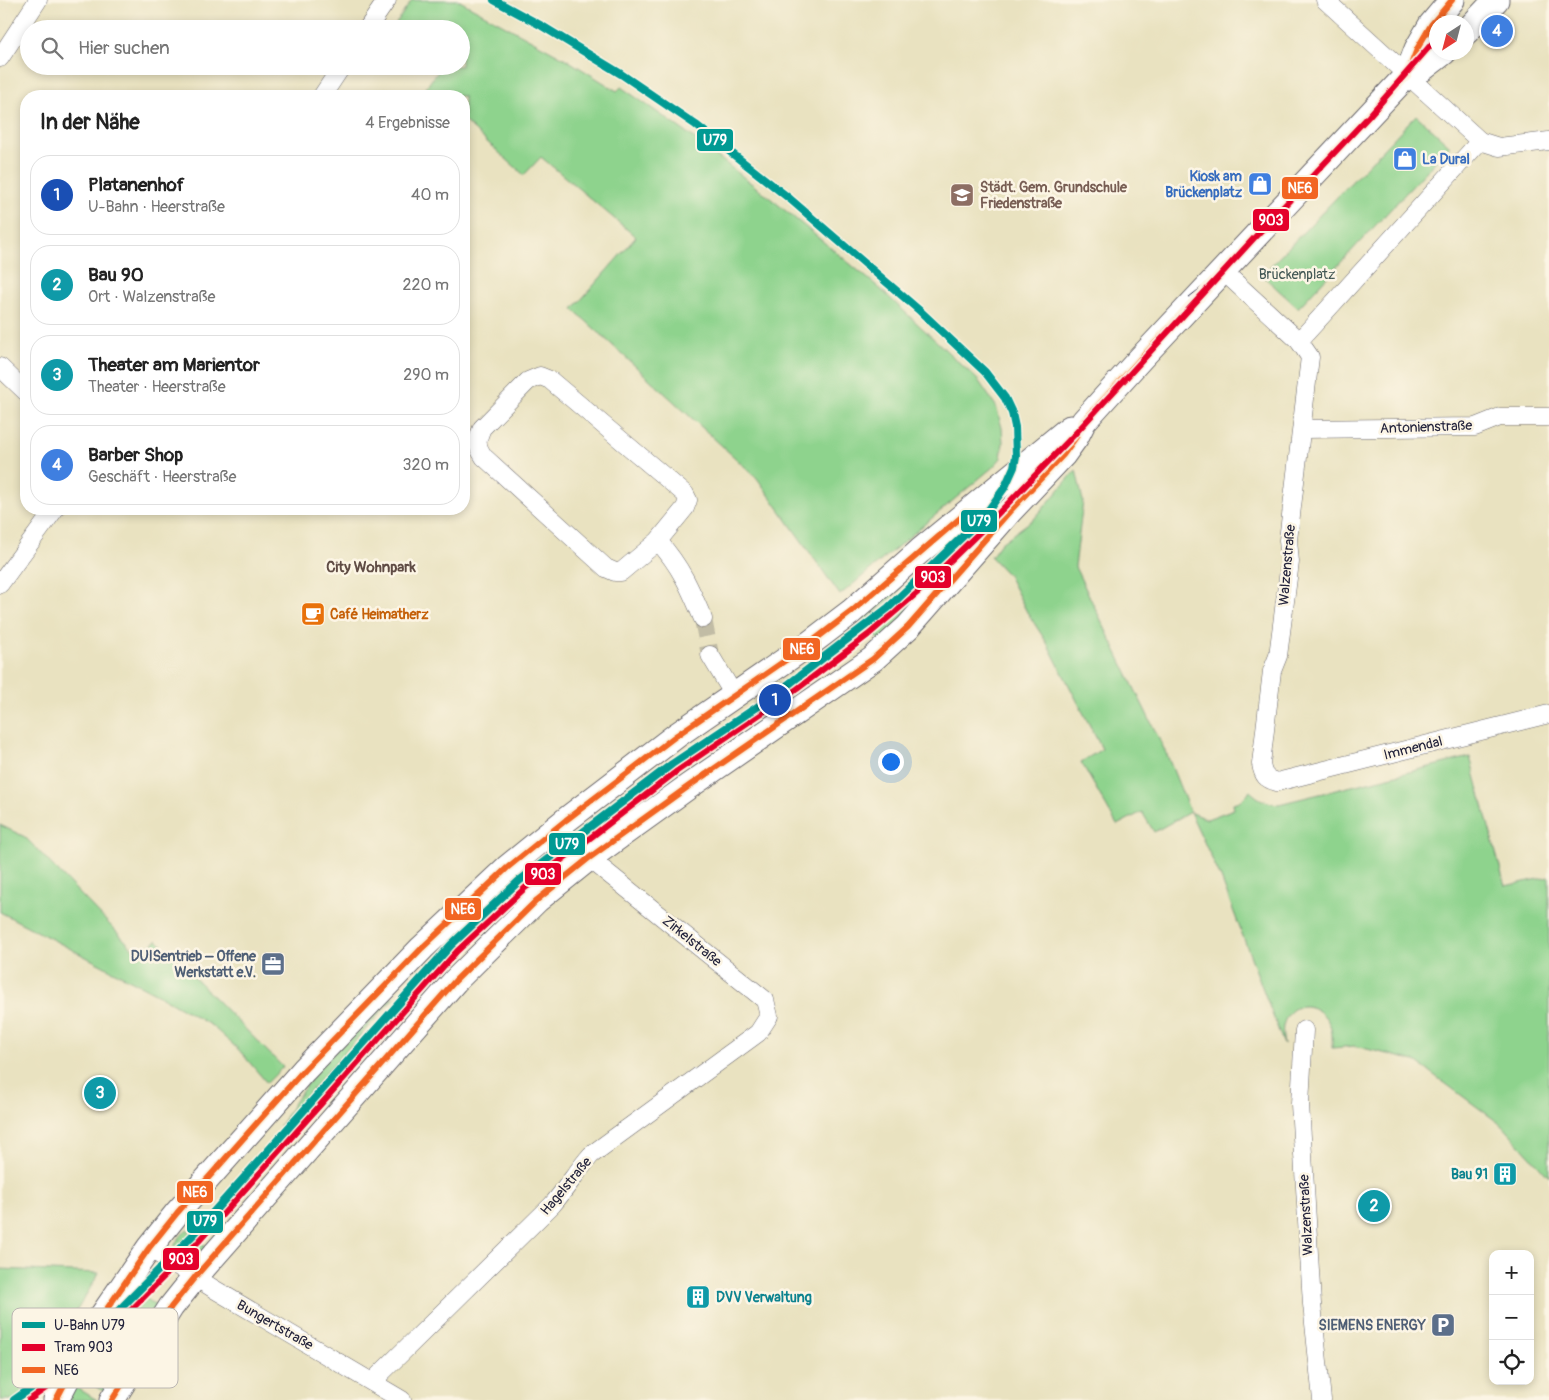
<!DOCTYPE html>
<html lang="de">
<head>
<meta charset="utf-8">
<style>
	body { margin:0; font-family:Pangolin,sans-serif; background:#f6f6f6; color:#222 }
	.controls { position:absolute; right:15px; bottom:15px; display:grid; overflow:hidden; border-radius:10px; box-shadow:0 2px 8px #0003 }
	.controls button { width:45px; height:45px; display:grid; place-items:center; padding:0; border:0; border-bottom:1px solid #e0e0e0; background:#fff; color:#222; font:25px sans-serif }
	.compass { position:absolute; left:1429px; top:15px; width:45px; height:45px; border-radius:50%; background:#fff; box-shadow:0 2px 8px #0003; rotate:216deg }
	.you { position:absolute; left:890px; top:761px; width:18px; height:18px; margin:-12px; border:4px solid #fff; border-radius:50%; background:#1a73e8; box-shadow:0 0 0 8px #1a73e833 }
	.badge { display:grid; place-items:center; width:32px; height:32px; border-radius:50%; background:#0b8043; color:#fff; font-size:16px; font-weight:700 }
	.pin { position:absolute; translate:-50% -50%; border:2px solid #fff; box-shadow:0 1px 5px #0006 }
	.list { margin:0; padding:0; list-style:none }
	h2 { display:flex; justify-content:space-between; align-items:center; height:65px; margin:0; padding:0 20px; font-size:21px }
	h2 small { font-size:16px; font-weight:400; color:#767676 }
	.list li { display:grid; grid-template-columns:32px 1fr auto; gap:15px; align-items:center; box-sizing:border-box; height:80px; margin:0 10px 10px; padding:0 10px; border:1px solid #e0e0e0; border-radius:20px }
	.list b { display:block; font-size:19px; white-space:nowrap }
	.list p { margin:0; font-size:16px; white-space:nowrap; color:#767676 }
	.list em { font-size:16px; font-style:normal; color:#767676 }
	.icon { flex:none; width:28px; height:28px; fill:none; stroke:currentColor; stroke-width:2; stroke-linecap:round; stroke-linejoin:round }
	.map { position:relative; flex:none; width:1549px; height:1400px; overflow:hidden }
	.search { position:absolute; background:#fff; box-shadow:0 2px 8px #0003; left:20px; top:20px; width:450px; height:55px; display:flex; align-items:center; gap:12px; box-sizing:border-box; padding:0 18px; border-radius:28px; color:#767676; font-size:19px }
	.panel { position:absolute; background:#fff; box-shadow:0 2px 8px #0003; left:20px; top:90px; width:450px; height:425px; border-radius:20px }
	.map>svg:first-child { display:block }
	.green { fill:#8ed38d; stroke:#587a64 }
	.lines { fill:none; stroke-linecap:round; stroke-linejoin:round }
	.street-tunnel { stroke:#c1bca5; stroke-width:18; stroke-dasharray:18 9; stroke-linecap:butt }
	.street-casing { stroke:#68656a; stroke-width:19 }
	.secondary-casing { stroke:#68656a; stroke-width:27 }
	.street { stroke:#fff; stroke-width:18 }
	.secondary { stroke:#fff; stroke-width:25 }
	.tram { stroke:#22223b; stroke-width:1 }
	.bus-1-casing { stroke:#fcf5e5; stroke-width:10 }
	.bus-1 { stroke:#f26522; stroke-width:6 }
	.tram-1-casing { stroke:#fcf5e5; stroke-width:10 }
	.tram-1 { stroke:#e4002b; stroke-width:6 }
	.metro-1-casing { stroke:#fcf5e5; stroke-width:11 }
	.metro-1 { stroke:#009a93; stroke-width:8 }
	.labels { text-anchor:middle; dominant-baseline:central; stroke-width:5; stroke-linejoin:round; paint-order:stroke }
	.shop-label { font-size:14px; font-weight:bold; fill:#366cbe; stroke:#fcf5e5; text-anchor:start }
	.education-label { font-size:14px; font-weight:bold; fill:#785e54; stroke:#fcf5e5; text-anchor:start }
	.park-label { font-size:14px; fill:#425754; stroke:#fcf5e5 }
	.street-label { font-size:14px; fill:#22223b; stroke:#fcf5e5 }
	.food-label { font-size:14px; font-weight:bold; fill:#c56008; stroke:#fcf5e5; text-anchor:start }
	.service-label { font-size:14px; font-weight:bold; fill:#4e5e75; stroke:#fcf5e5; text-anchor:end }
	.culture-label { font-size:14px; font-weight:bold; fill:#0d838f; stroke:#fcf5e5; text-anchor:end }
	.neighbourhood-label { font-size:15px; font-weight:bold; fill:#604c45; stroke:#fcf5e5 }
	.key { fill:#fcf5e5; stroke:#bbb6b2; stroke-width:1 }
	.key-label { font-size:14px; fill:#22223b }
	.line-badge { stroke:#fcf5e5; stroke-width:2 }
	.badge-label { font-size:14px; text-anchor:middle; font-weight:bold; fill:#fff }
</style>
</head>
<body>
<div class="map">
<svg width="1549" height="1400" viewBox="0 0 1549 1400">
	<rect width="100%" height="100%" fill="#fcf5e5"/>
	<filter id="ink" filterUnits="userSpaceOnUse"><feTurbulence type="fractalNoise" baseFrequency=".02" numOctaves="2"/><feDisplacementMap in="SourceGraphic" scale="10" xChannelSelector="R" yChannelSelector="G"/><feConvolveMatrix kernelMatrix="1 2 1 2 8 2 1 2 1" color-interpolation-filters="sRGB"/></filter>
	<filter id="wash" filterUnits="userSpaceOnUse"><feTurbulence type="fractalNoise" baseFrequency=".0096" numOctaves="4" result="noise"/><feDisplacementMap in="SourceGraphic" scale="20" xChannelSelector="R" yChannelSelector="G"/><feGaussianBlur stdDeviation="1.12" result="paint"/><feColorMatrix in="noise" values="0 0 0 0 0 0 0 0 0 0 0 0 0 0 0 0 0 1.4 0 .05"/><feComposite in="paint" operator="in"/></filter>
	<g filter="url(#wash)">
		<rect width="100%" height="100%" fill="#e9e2c0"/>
		<!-- green -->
		<g class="green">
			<polygon points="412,0 458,0 564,58 617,91 621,87 690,135 775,202 877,286 978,380 996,406 1002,428 1003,443 1001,458 993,467 840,595 757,478 573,309 636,237 541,157 524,175 464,121 464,96 436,96 426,87 440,69 436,66 461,66 461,29 392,29"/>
			<polygon points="1416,115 1450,146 1298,308 1262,275"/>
			<path d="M1076 470 1083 501 1075 567 1167 755 1190 812 1207 819 1234 809 1233 803 1241 801 1250 791C1259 800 1267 803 1279 804L1470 757 1505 886 1549 877V1177L1503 1126 1415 1061 1355 1046 1332 1048C1332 1042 1333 1031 1330 1025 1320 1002 1290 997 1283 1026 1282 1031 1283 1039 1284 1045L1221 878 1190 812 1154 832 1142 812 1117 825 1081 762 1102 749 1047 643 1027 612 1008 575 991 557 1001 543 1035 518Z"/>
			<polygon points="897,584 902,589 866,621 860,615"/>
			<polygon points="913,602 917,606 880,641 875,634"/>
			<polygon points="0,825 25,837 140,956 157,940 283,1067 267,1083 239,1050 212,1026 157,994 0,912"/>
			<polygon points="394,997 280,1126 295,1101 321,1065 389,998"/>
			<path d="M187 1229 206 1247C202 1252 198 1258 192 1261 182 1267 171 1255 175 1245 177 1239 183 1234 187 1229Z"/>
			<polygon points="0,1269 99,1273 51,1354 30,1400 0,1400"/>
			<polygon points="130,1288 159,1307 105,1392 77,1375"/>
			<polygon points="74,1386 97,1400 66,1400"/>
		</g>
	</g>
	<g filter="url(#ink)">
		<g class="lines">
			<!-- street-tunnel -->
			<polyline class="street-tunnel" points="703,619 710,655"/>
			<defs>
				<g id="street">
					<polyline points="1325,0 1480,141 1499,147 1549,141"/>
					<polyline points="367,29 387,0"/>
					<polyline points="0,58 38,0"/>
					<polyline points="322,96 342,66"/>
					<path d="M1223 271 1299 341 1310 357 1288 540 1290 562 1278 656 1272 671 1261 764C1263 776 1266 779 1277 782L1549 714"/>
					<polyline points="1299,341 1480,141"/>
					<polyline points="0,367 26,392"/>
					<polyline points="1302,429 1475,427 1500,417 1549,417"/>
					<path d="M658 541 621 572H615L606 568 484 457C476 445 476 442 482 428L528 381 540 376 550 380 685 494 688 500 685 508 658 541C681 567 690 588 703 619"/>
					<polyline points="0,584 55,509"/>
					<polyline points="710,655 734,695"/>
					<polyline points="1304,1030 1300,1104 1312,1304 1322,1400"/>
					<polyline points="149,1248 214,1289 402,1400"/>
					<path d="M372 1382 552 1205C566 1189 577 1171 591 1155L758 1033 769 1016 765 1000 589 858"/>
				</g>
				<g id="secondary">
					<polyline points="1466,32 1496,0"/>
					<polyline points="1407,75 1422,69 1444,52"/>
					<polyline points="56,1400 93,1329 149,1248 177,1213 304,1070 422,948 507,868 566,820 677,735 809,644 851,612 920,551 1070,428"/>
					<polyline points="112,1400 171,1307 195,1277 455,981 537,900 589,858 689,786 873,659 908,627 1009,512 1063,455 1076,437 1084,421 1141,358 1407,75 1417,49 1431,25 1452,0"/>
				</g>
			</defs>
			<!-- street casing -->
			<use href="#street" class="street-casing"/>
			<!-- secondary casing -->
			<use href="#secondary" class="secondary-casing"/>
			<!-- street -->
			<use href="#street" class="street"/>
			<!-- secondary -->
			<use href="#secondary" class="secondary"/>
			<!-- tram -->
			<polyline class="tram" points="1189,297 1241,257 1257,241"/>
			<defs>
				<g id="bus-1">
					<polyline points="56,1400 93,1329 149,1248 177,1213 304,1070 422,948 507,868 566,820 677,735 809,644 851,612 966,513"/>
					<polyline points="112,1400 171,1307 195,1277 455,981 537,900 589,858 689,786 873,659 908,627 1009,512 1063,455 1076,437 1084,421 1141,358 1407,75 1417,49 1431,25 1452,0"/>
				</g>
			</defs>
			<!-- bus-1 casing -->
			<use href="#bus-1" class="bus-1-casing"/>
			<!-- bus-1 -->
			<use href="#bus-1" class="bus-1"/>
			<defs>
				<polyline id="tram-1" points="29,1400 74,1368 199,1241 457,951 525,888 677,771 797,689 868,635 917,593 991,521 1073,436 1255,237 1369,116 1436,39"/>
			</defs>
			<!-- tram-1 casing -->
			<use href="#tram-1" class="tram-1-casing"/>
			<!-- tram-1 -->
			<use href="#tram-1" class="tram-1"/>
			<defs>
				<polyline id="metro-1" points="14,1400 68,1362 193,1235 451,945 519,881 672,764 772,697 888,608 985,515 1005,487 1014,467 1016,456 1015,427 1012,413 1005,398 985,372 920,311 790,199 696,125 621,74 542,26 494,0"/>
			</defs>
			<!-- metro-1 casing -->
			<use href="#metro-1" class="metro-1-casing"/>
			<!-- metro-1 -->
			<use href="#metro-1" class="metro-1"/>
		</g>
	</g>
	<!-- icons -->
	<defs>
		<symbol id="shop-square" viewBox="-11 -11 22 22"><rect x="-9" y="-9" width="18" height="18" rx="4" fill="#3f7fe0" stroke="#fcf5e5"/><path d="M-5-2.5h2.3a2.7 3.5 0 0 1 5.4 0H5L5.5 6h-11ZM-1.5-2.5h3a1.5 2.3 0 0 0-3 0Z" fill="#fff"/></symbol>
		<symbol id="school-square" viewBox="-11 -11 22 22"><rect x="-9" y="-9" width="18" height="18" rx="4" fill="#8d6e63" stroke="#fcf5e5"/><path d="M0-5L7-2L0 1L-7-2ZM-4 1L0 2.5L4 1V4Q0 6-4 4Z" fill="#fff"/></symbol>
		<symbol id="cafe-square" viewBox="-11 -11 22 22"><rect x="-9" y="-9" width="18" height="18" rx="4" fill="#e8710a" stroke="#fcf5e5"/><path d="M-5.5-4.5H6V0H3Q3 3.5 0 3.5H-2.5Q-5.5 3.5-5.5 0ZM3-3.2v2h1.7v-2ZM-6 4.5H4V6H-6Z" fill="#fff"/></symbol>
		<symbol id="office-square" viewBox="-11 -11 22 22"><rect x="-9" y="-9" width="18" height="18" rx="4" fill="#5c6f8a" stroke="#fcf5e5"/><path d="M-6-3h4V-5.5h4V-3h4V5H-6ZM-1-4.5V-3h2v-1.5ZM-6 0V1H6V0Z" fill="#fff"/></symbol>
		<symbol id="building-square" viewBox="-11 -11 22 22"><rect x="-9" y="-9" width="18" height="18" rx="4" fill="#0f9aa8" stroke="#fcf5e5"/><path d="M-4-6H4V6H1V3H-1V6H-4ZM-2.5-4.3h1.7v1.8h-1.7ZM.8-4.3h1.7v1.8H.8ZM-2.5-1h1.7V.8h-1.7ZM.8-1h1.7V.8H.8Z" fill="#fff"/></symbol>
		<symbol id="parking-square" viewBox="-11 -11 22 22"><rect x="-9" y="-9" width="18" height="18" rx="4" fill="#5c6f8a" stroke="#fcf5e5"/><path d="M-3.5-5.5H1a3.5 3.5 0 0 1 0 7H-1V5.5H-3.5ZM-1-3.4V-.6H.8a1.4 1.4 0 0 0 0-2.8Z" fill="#fff"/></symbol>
	</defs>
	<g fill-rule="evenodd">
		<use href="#shop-square" x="1391" y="145" width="28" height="28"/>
		<use href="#shop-square" x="1246" y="170" width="28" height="28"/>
		<use href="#school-square" x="948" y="181" width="28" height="28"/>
		<use href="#cafe-square" x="299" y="600" width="28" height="28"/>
		<use href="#office-square" x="259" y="950" width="28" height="28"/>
		<use href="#building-square" x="1491" y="1160" width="28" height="28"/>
		<use href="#building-square" x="684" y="1283" width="28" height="28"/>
		<use href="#parking-square" x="1429" y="1311" width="28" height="28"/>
	</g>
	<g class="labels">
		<!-- shop labels -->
		<g class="shop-label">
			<text x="1422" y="159">La Dural</text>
			<text x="1242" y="176" text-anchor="end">Kiosk am<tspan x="1242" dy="16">Brückenplatz</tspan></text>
		</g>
		<!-- education labels -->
		<g class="education-label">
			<text x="980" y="187">Städt. Gem. Grundschule<tspan x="980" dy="16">Friedenstraße</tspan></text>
		</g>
		<!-- park labels -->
		<g class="park-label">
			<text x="1297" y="274">Brückenplatz</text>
		</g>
		<!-- street labels -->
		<g class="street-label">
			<text transform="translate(1426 427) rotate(-2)">Antonienstraße</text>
			<text transform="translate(1287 565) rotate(-85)">Walzenstraße</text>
			<text transform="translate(1413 748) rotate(-14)">Immendal</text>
			<text transform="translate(692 941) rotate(39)">Zirkelstraße</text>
			<text transform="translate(566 1186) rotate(-50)">Hagelstraße</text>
			<text transform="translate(1306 1215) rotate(-93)">Walzenstraße</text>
			<text transform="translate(275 1325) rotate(30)">Bungertstraße</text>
		</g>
		<!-- food labels -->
		<g class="food-label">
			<text x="330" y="614">Café Heimatherz</text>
		</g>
		<!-- service labels -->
		<g class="service-label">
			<text x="256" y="956">DUISentrieb – Offene<tspan x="256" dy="16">Werkstatt e.V.</tspan></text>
			<text x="1426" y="1325">SIEMENS ENERGY</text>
		</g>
		<!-- culture labels -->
		<g class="culture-label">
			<text x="1488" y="1174">Bau 91</text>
			<text x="716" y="1297" text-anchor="start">DVV Verwaltung</text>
		</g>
		<!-- neighbourhood labels -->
		<g class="neighbourhood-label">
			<text x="371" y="567">City Wohnpark</text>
		</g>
	</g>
	<!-- legend -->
	<rect x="12" y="1308" width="166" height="80" rx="8" class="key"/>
	<rect x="22" y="1322" width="23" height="6" fill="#009a93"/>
	<rect x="22" y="1344" width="23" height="7" fill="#e4002b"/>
	<rect x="22" y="1367" width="23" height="6" fill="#f26522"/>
	<g class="key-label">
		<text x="54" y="1330">U-Bahn U79</text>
		<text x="54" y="1352">Tram 903</text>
		<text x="54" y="1375">NE6</text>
	</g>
	<g class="line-badge">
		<rect x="696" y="128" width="38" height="24" rx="5" fill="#009a93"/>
		<rect x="1281" y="176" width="38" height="24" rx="5" fill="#f26522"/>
		<rect x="1252" y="208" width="38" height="24" rx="5" fill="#e4002b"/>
		<rect x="960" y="509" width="38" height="24" rx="5" fill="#009a93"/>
		<rect x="914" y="565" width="38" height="24" rx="5" fill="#e4002b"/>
		<rect x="782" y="637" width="39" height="24" rx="5" fill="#f26522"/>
		<rect x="548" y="832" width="38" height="24" rx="5" fill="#009a93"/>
		<rect x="524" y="862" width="38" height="24" rx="5" fill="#e4002b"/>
		<rect x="444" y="897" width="38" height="24" rx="5" fill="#f26522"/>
		<rect x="176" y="1180" width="38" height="24" rx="5" fill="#f26522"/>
		<rect x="186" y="1210" width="38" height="24" rx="5" fill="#009a93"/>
		<rect x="162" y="1247" width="38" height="24" rx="5" fill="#e4002b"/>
	</g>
	<g class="badge-label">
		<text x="715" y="145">U79</text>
		<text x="1300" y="193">NE6</text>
		<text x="1271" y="225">903</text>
		<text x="979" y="526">U79</text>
		<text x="933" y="582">903</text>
		<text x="802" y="654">NE6</text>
		<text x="567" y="849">U79</text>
		<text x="543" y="879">903</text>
		<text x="463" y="914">NE6</text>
		<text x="195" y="1197">NE6</text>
		<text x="205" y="1226">U79</text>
		<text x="181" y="1264">903</text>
	</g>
</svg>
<div class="controls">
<button>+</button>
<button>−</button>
<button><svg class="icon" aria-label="locate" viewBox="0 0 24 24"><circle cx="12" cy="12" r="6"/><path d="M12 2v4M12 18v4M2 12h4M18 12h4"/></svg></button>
</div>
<svg class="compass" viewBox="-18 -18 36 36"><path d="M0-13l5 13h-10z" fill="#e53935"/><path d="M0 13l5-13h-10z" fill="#767676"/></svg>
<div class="you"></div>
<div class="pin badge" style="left:775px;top:700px;background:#1a4fb4">1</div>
<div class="pin badge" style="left:1374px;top:1206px;background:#0f9aa8">2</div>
<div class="pin badge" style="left:100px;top:1093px;background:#0f9aa8">3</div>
<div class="pin badge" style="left:1497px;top:31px;background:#3f7fe0">4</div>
<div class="search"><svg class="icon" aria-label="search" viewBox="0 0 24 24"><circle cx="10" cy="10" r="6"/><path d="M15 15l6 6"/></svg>Hier suchen</div>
<section class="panel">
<h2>In der Nähe<small>4 Ergebnisse</small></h2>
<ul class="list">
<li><span class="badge" style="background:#1a4fb4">1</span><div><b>Platanenhof</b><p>U-Bahn · Heerstraße</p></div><em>40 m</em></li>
<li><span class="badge" style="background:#0f9aa8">2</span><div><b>Bau 90</b><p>Ort · Walzenstraße</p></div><em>220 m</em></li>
<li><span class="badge" style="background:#0f9aa8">3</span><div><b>Theater am Marientor</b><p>Theater · Heerstraße</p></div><em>290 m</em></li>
<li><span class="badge" style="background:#3f7fe0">4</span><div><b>Barber Shop</b><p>Geschäft · Heerstraße</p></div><em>320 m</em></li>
</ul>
</section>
</div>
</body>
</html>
